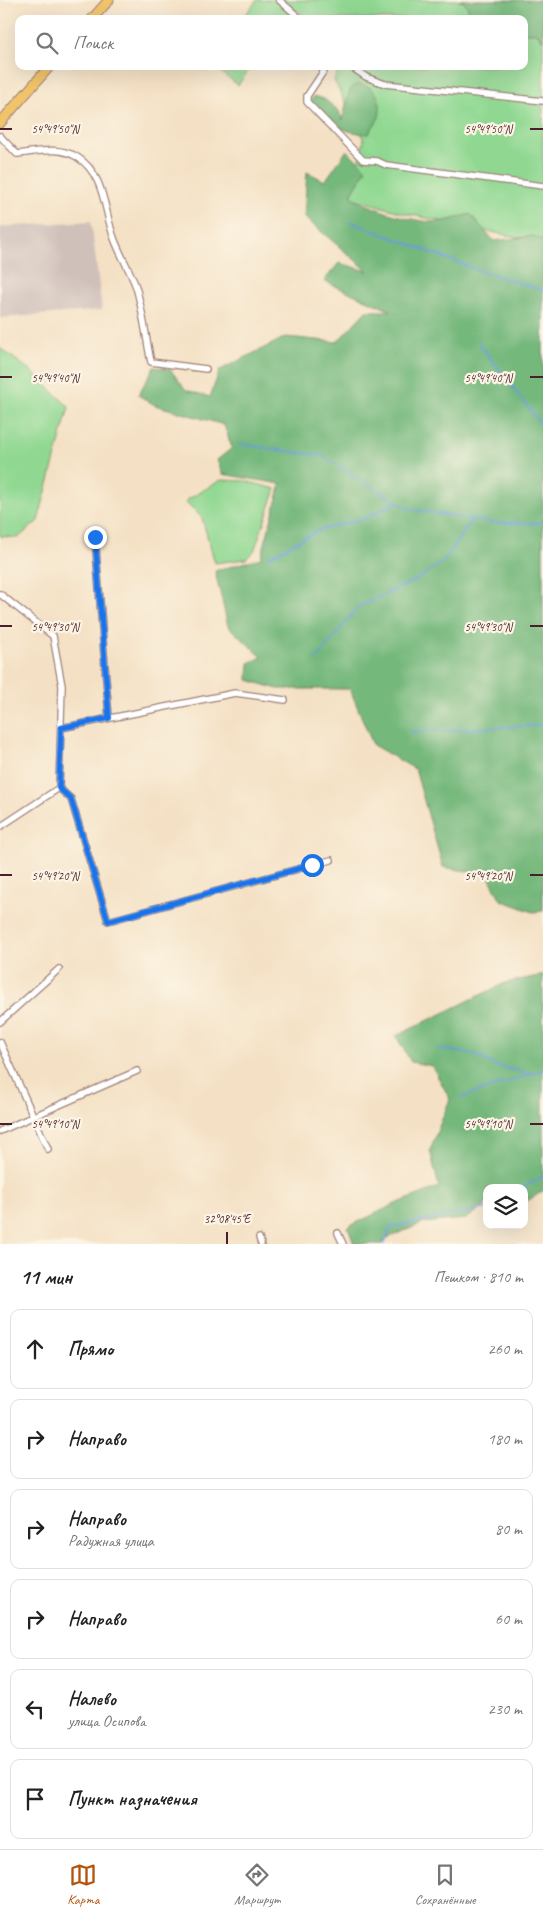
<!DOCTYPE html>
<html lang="ru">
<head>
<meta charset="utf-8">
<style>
	body { margin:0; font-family:Caveat,sans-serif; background:#f2f2f2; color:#222 }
	.controls { position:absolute; right:15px; bottom:15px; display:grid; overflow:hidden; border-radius:10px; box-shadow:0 5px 20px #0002 }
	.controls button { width:45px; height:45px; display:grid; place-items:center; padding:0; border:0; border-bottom:1px solid #e0e0e0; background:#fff; color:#222; font:25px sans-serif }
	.stop { position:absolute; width:15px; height:15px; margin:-11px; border:4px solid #1a73e8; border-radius:50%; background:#fff }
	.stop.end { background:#1a73e8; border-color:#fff; box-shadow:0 1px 5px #0008 }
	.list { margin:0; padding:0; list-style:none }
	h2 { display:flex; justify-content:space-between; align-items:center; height:65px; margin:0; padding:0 20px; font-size:21px }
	h2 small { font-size:16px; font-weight:400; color:#767676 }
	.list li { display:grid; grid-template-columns:32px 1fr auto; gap:15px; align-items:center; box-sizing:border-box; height:80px; margin:0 10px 10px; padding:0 10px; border:1px solid #e0e0e0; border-radius:10px }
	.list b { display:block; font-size:19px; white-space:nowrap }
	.list p { margin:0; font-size:16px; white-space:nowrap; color:#767676 }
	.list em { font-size:16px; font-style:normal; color:#767676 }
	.icon { flex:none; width:28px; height:28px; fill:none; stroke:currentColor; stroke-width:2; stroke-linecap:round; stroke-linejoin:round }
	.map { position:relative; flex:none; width:543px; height:1244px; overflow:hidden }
	.search { position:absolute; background:#fff; box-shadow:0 5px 20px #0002; left:15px; right:15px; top:15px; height:55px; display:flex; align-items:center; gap:12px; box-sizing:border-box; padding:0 18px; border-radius:10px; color:#767676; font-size:19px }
	.sheet { height:605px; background:#fff }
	nav { display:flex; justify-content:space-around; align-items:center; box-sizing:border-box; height:70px; border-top:1px solid #e0e0e0; background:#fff; font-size:14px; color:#767676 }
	nav a { display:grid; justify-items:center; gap:2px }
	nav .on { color:#b45309 }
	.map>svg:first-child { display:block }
	.industrial { fill:#cfc0ba }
	.green { fill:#90d892; stroke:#6d7c5e }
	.forest { fill:#74b87c; stroke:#5f6c54 }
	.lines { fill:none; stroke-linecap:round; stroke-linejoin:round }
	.stream { stroke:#6a9ed6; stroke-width:2 }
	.minor-casing { stroke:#9f8078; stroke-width:8 }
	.primary-casing { stroke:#9f8078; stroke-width:11 }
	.minor { stroke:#fff; stroke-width:5.5 }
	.primary { stroke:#f1c36a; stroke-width:9 }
	.route { stroke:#1a73e8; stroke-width:6 }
	.ticks { fill:none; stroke:#4a1f2b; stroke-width:2 }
	.ticks-label { font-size:12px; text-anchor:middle; fill:#4a1f2b; stroke:#fcf5e5; stroke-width:4.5; stroke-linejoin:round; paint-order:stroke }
</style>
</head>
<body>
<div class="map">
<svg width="543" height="1244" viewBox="0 0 543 1244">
	<rect width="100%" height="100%" fill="#fcf5e5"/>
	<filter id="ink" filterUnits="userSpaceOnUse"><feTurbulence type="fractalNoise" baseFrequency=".02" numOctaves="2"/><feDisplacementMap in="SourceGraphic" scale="10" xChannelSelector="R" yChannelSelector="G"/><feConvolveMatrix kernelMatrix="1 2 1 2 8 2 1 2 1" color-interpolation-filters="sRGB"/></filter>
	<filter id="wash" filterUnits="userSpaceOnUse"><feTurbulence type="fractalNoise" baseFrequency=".0096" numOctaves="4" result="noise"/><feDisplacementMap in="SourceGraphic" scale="20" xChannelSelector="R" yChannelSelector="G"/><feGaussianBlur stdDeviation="1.12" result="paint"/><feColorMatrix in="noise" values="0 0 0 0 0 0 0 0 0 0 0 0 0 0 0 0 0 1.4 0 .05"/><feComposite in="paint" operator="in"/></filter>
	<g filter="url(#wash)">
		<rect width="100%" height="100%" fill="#f4e1c5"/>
		<!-- industrial -->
		<polygon class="industrial" points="91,221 102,310 0,318 0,227"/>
		<!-- green -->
		<g class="green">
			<polygon points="257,0 466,0 510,19 307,19 296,10 290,19 242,19"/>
			<polygon points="543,24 543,243 403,213 349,197 364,140 334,80 341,66 524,66 524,25"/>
			<polygon points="213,66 252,66 238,85"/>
			<polygon points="0,348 31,371 69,407 38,521 18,538 0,536"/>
			<polygon points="221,480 245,481 276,489 254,551 246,559 215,563 202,518 185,501"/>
		</g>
		<!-- forest -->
		<g class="forest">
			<polygon points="458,0 543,0 543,41 537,33 524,33 524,19 474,19 465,3"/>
			<path d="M356 84C375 84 383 99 379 117 377 122 371 129 369 134 345 133 320 123 311 100L314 96 324 99 339 111 342 120 350 90Z"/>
			<path d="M347 150 366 169 351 195C367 209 414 222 435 222 446 222 459 217 470 214L494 241 533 236 543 240V911L533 912 501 900 488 875 443 867 415 769 373 745 350 689H278L248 680 249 663 262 657 228 626 215 571 261 558 281 484 222 474 217 460 232 448 224 425 155 405 138 395 154 367 170 369 186 390 210 397 220 370 286 337 337 342 366 311H391L324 281 339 263 368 271 304 217 307 172 325 181Z"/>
			<polygon points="543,975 543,1191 524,1203 524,1188 487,1188 487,1204 466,1219 423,1223 385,1239 382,1244 354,1244 348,1227 393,1205 439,1187 430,1150 450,1099 432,1066 411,1062 396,1036 505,983"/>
		</g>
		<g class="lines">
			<!-- stream -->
			<g class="stream">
				<polyline points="351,222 477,270 543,290"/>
				<polyline points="479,343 543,427"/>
				<polyline points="239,444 322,456 409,509 495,523 543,523"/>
				<polyline points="268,557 319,530 366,518 396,502"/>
				<polyline points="316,660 358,607 418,579 445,560 471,520"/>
				<polyline points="411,732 543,725"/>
				<polyline points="541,848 543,847"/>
				<polyline points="438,1049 473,1054 497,1066 533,1074"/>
				<polyline points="460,1098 543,1070"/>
				<polyline points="522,1188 543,1176"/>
				<polyline points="384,1244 391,1227 487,1208"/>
			</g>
		</g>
	</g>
	<g filter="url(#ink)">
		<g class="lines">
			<defs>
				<g id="minor">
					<polyline points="279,0 301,19"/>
					<polyline points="327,66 307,96 307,102 363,160 377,161 386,165 543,186"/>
					<polyline points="350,66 366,77 385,84 543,101"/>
					<path d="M0 136 17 154C38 152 58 146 77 157 105 174 104 211 114 238 120 255 130 270 136 287 143 311 146 338 151 362L206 369"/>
					<polyline points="95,537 109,718"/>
					<polyline points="0,594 53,636 62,686 59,788 0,827"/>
					<polyline points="61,728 235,693 285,700"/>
					<polyline points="59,788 71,799 108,921 331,860"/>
					<polyline points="0,1022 59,969"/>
					<polyline points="0,1042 48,1149"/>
					<polyline points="0,1131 137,1071"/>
					<polyline points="338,1233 343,1244"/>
					<polyline points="259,1238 261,1244"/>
				</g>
				<g id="primary">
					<polyline points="92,19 109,0"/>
					<polyline points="0,123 50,66"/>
				</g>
			</defs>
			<!-- minor casing -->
			<use href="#minor" class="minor-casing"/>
			<!-- primary casing -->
			<use href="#primary" class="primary-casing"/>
			<!-- minor -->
			<use href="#minor" class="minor"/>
			<!-- primary -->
			<use href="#primary" class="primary"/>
		</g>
	</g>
	<g class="lines" filter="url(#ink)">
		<!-- route -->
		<polyline class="route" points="95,537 109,718 61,728 59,788 71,799 108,921 312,865"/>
	</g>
	<!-- ticks -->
	<path class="ticks" d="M0 129H12M530 129H543M0 377H12M530 377H543M0 626H12M530 626H543M0 875H12M530 875H543M0 1124H12M530 1124H543M227 1232V1244"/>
	<g class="ticks-label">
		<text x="55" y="133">54°49'50"N</text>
		<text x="488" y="133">54°49'50"N</text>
		<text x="55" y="382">54°49'40"N</text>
		<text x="488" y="382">54°49'40"N</text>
		<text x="55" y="631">54°49'30"N</text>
		<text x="488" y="631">54°49'30"N</text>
		<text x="55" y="880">54°49'20"N</text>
		<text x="488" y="880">54°49'20"N</text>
		<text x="55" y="1128">54°49'10"N</text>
		<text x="488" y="1128">54°49'10"N</text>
		<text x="227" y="1223">32°08'45"E</text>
	</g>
</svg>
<div class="controls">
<button><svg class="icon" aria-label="layers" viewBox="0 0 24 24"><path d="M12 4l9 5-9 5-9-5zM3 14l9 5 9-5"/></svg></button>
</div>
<div class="stop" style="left:312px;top:865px"></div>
<div class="stop end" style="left:95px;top:537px"></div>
<div class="search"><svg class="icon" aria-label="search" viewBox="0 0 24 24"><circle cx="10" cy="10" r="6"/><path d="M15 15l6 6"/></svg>Поиск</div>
</div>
<section class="sheet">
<h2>11 мин<small>Пешком · 810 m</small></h2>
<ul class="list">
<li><svg class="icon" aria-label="ahead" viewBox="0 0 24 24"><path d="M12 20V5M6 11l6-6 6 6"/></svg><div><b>Прямо</b></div><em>260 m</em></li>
<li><svg class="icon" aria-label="right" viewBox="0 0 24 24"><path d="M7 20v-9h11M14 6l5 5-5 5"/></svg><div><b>Направо</b></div><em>180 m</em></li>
<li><svg class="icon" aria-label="right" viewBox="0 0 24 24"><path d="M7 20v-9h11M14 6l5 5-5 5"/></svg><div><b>Направо</b><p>Радужная улица</p></div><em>80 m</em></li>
<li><svg class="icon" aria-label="right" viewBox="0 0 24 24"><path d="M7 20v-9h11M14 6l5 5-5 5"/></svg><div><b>Направо</b></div><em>60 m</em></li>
<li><svg class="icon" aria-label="left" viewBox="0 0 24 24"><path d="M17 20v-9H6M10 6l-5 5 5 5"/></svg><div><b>Налево</b><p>улица Осипова</p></div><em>230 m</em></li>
<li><svg class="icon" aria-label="arrive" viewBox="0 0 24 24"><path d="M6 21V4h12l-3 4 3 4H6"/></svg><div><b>Пункт назначения</b></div></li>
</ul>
</section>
<nav>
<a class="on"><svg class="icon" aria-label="map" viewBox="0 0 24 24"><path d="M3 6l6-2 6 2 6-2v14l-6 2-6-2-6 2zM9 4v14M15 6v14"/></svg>Карта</a>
<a><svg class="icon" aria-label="directions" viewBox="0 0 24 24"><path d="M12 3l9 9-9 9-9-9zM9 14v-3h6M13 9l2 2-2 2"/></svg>Маршрут</a>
<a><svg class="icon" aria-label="saved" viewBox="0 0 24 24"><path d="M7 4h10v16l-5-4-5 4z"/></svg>Сохранённые</a>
</nav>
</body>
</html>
